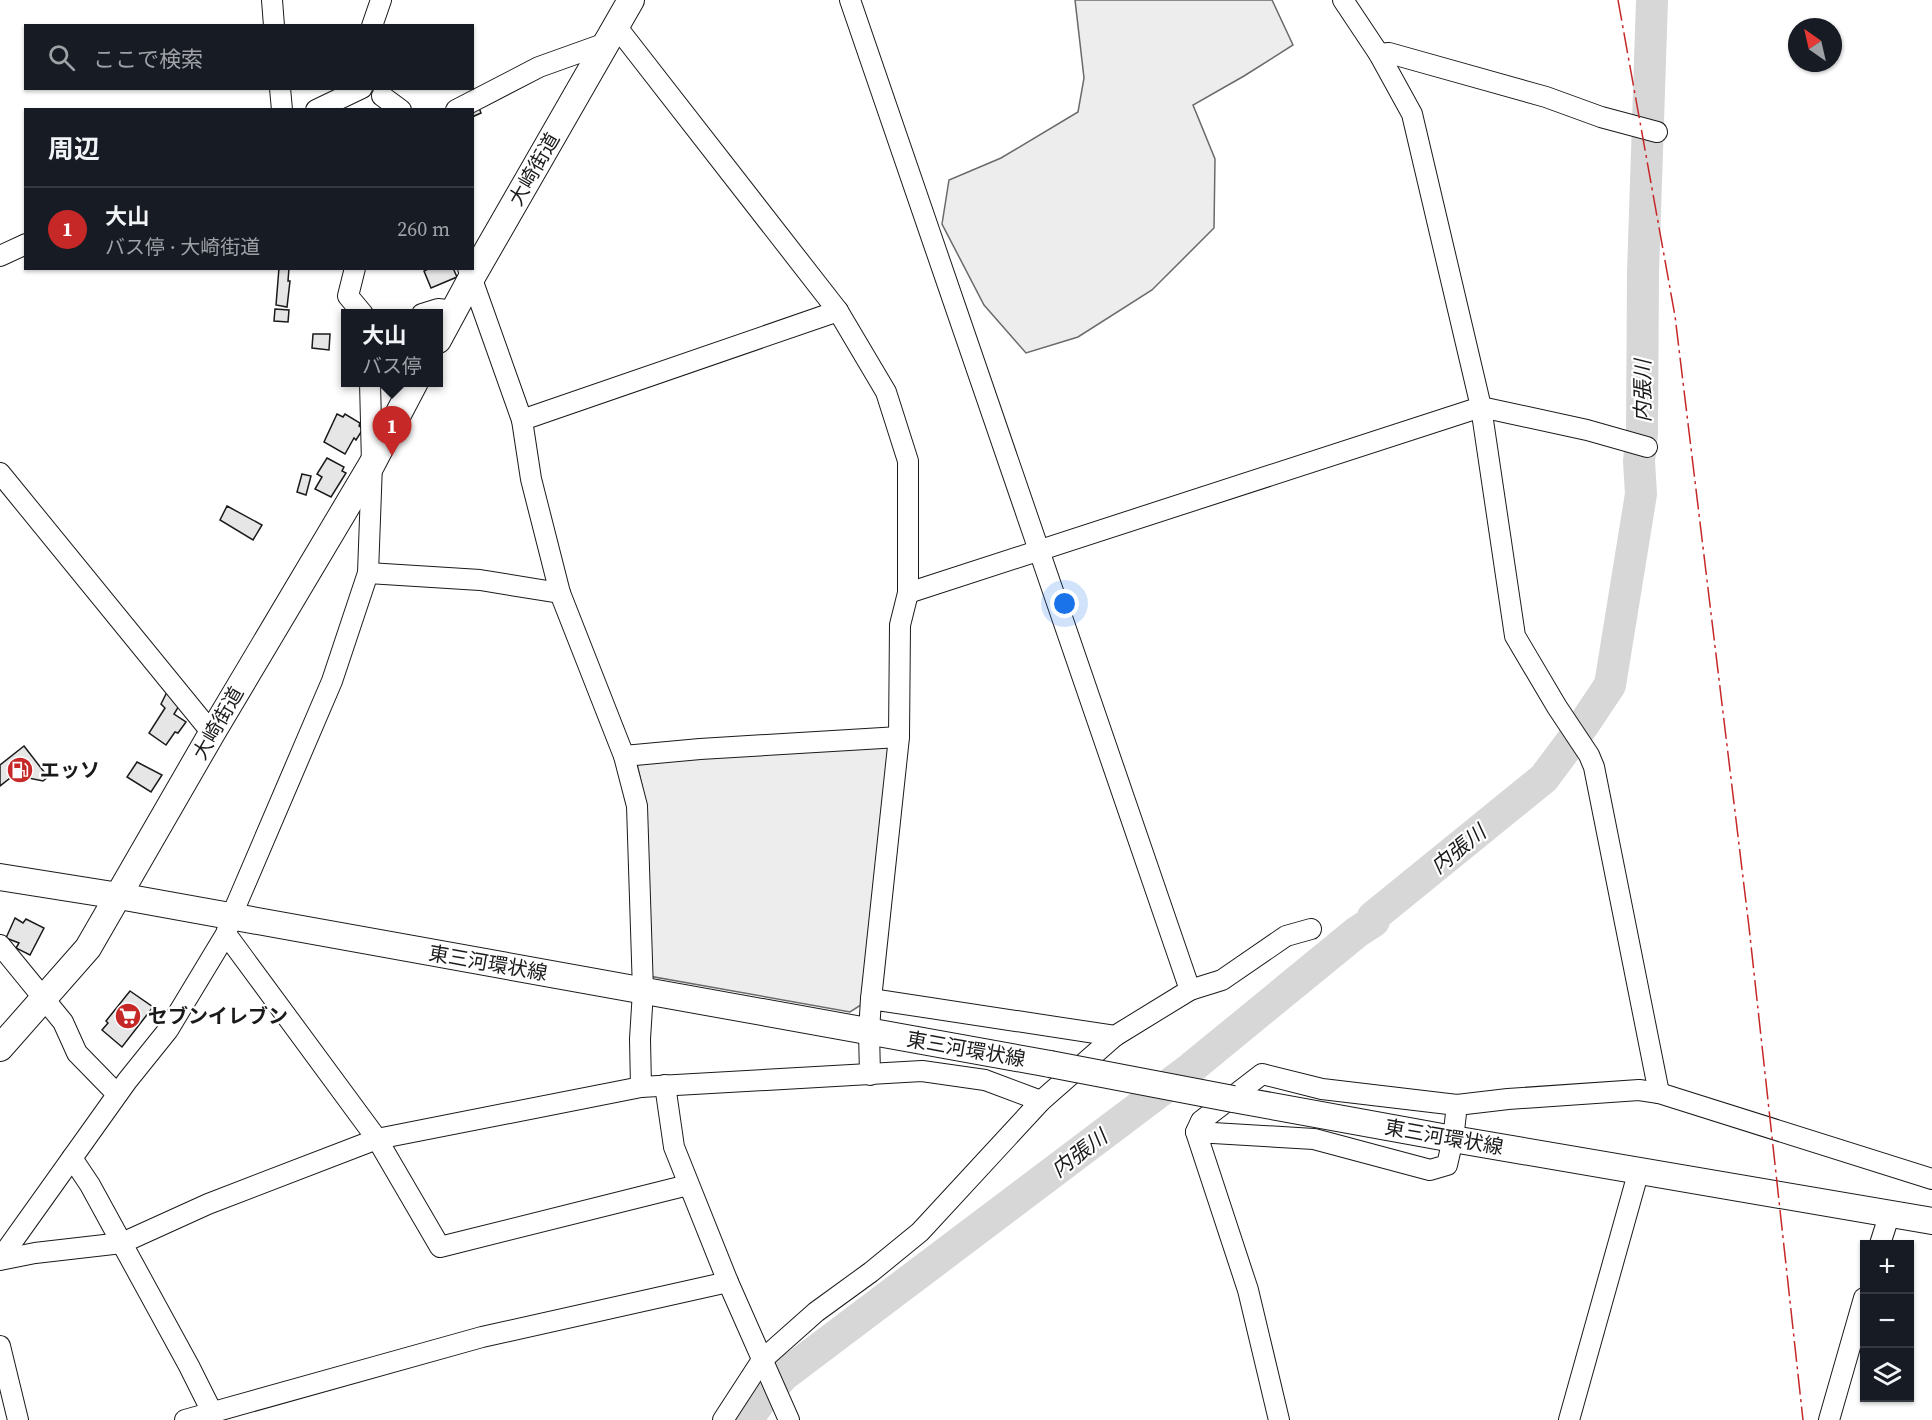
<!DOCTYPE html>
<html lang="ja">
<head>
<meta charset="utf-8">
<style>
	body { margin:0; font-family:"Source Serif 4","Noto Sans JP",serif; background:#242831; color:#f1f3f6 }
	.controls { position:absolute; right:18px; bottom:18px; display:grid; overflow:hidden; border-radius:0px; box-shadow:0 2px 4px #0004 }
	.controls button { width:54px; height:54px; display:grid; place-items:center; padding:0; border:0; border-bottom:2px solid #363941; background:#171b24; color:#f1f3f6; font:30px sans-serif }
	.compass { position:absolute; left:1788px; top:18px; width:54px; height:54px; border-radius:50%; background:#171b24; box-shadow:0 2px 4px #0004; rotate:326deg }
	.you { position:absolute; left:1065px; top:604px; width:21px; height:21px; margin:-15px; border:4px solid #fff; border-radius:50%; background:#1a73e8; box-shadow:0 0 0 9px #1a73e833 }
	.badge { display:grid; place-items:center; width:39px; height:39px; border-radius:50%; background:#c62828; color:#fff; font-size:20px; font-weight:700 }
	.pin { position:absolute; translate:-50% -50px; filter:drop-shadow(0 2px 3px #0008) }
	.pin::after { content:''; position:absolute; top:32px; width:21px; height:18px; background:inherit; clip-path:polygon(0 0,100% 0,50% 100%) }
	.popup { position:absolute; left:341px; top:309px; width:102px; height:78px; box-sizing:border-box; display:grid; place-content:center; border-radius:0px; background:#171b24; filter:drop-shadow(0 2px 4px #0005); font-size:20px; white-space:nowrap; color:#9ea1a6 }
	.popup b { font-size:22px; color:#f1f3f6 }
	.popup::after { content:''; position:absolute; left:50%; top:100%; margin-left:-12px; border:12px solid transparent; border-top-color:#171b24 }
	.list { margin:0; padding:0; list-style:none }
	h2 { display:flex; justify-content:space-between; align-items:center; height:78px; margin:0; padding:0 24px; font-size:26px }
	h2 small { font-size:20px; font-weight:400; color:#9ea1a6 }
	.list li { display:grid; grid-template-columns:39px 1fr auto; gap:18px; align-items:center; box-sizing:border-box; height:84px; padding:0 24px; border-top:2px solid #363941 }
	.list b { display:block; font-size:22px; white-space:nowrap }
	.list p { margin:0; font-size:20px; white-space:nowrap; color:#9ea1a6 }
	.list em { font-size:20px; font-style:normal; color:#9ea1a6 }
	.icon { flex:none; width:33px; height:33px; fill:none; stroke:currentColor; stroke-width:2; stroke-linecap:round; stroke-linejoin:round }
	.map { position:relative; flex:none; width:1932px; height:1420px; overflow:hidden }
	.search { position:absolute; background:#171b24; box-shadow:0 2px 4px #0004; left:24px; top:24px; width:450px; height:66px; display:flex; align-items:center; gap:15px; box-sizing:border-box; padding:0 21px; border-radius:0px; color:#9ea1a6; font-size:22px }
	.panel { position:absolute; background:#171b24; box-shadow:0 2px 4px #0004; left:24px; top:108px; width:450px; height:162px; border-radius:0px }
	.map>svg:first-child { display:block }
	.green { fill:#ededed; stroke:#6a6a6a; stroke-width:1.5 }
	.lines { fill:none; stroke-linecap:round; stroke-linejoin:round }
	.river { stroke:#d7d7d7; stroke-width:32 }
	.building { fill:#e6e6e6; stroke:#1a1a1a; stroke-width:1.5 }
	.minor-casing { stroke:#1a1a1a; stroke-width:22 }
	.major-casing { stroke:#1a1a1a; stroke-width:28 }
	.minor { stroke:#fff; stroke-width:20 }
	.major { stroke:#fff; stroke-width:26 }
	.major-bridge-casing { stroke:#1a1a1a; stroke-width:28; stroke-linecap:butt }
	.major-bridge { stroke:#fff; stroke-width:26 }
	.power { stroke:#c62828; stroke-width:1.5; stroke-dasharray:21 4.5 3 4.5; stroke-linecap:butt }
	.labels { text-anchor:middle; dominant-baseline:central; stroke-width:4.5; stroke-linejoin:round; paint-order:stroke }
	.street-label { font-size:20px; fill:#1a1a1a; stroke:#fff }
	.poi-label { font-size:20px; font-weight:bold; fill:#1a1a1a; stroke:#fff; text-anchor:start }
	.water-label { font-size:21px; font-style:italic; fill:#1a1a1a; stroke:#fff }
</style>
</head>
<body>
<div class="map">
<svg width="1932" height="1420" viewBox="0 0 1932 1420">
	<rect width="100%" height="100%" fill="#fff"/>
	<!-- green -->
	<g class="green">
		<polygon points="1075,0 1272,0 1293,45 1244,76 1193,105 1215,159 1214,228 1152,290 1078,337 1026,353 984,305 942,224 949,180 1001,158 1078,112 1084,78"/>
		<polygon points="889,745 867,1001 850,1012 649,976 647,808 637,764 752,753"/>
	</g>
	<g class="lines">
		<!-- river -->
		<polyline class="river" points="747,1420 761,1400 784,1375 1191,1068 1357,932 1374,921 1373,917 1544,778 1582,727 1610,685 1641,494 1639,461 1642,433 1643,273 1652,0"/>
	</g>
	<!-- building -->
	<g class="building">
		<polygon points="478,105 481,113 472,117 472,110"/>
		<polygon points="279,268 289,268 288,281 290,281 287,307 276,305"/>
		<polygon points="430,268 453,268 457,277 431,288 424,271"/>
		<polygon points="275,309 289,310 288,322 274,321"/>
		<polygon points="313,334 330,334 329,350 312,348"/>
		<polygon points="337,414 343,417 345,414 360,423 359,426 363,429 356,440 354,438 345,454 324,442"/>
		<polygon points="327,458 344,467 342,471 346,473 331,497 315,489 322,477 317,474"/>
		<polygon points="302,474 311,476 306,495 297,492"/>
		<polygon points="227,506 262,525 253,540 220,520"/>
		<polygon points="167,692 182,701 174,714 186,722 178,733 175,732 166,745 149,733 165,708 161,704"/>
		<polygon points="24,746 48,777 43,781 14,775 0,786 0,765"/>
		<polygon points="137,762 162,775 151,792 127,777"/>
		<polygon points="15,918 23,923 26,919 44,928 30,955 16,948 19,943 6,938"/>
		<polygon points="130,991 153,1007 122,1047 102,1030 108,1023 106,1021"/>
	</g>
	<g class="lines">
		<defs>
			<g id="minor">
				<polyline points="272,0 274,26"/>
				<polyline points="850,0 1190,990"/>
				<polyline points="1343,0 1379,54 1412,114 1481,407 1515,636 1557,707 1589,755 1594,767 1659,1093"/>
				<polyline points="372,26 381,0"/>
				<polyline points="616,26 838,311 886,392 908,461 908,593 900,625 899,737 871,999"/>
				<polyline points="1379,54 1389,53 1546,97 1601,117 1657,132"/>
				<polyline points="280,88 282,110"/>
				<polyline points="382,96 401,110"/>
				<polyline points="316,110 362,88"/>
				<polyline points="456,110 539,67 606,43"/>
				<polyline points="0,256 26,244"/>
				<polyline points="355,268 348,296 363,314"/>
				<polyline points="468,268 522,420 531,479 560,593 624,756 637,806 643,991 640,1039 641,1087 922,1071 985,1080 1041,1101"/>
				<polyline points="422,314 438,309 454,311"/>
				<polyline points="522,420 838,311"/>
				<polyline points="0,473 212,733"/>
				<polyline points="368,573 480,580 560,593"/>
				<polyline points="908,593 1481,407 1587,430 1647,447"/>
				<polyline points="624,756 700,749 899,737"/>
				<polyline points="226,934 377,1139 440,1247 688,1185"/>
				<polyline points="0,945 63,1022 77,1053 117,1094"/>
				<polyline points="870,1075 869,1032 871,999 1115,1036 1190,990 1222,980 1286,936 1311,929"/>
				<polyline points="665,1085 674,1147 728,1282 789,1420"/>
				<polyline points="1196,1132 1201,1121 1262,1074 1322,1089 1457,1105"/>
				<polyline points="72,1158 90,1185 189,1366 212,1412 213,1420"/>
				<polyline points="1880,1244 1890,1213"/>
				<polyline points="0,1259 127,1081 168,1030 226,934 231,917 332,681 368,573 372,464 370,382"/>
				<polyline points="0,1260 35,1253 122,1243 208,1204 377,1139 641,1087"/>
				<polyline points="0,1346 18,1420"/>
				<polyline points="185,1420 482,1337 728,1282"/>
				<polyline points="723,1420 762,1360 816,1312 871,1272 920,1232 1041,1101 1115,1036"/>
				<polyline points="1279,1420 1248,1290 1196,1132 1314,1139 1430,1170 1447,1165 1453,1139 1457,1105 1508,1099 1639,1090 1659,1093 1932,1179"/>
				<polyline points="1569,1420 1639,1170"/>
				<polyline points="1829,1420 1864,1298"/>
			</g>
			<g id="major">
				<polyline points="438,340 472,277 631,0"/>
				<polyline points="0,877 119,896 1050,1064"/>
				<polyline points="0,1048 88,948 212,733 372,464 415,382"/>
				<polyline points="1233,1099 1453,1139 1932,1221"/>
			</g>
		</defs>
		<!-- minor casing -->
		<use href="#minor" class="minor-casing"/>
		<!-- major casing -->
		<use href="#major" class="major-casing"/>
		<!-- minor -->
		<use href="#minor" class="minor"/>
		<!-- major -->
		<use href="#major" class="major"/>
		<defs>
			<polyline id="major-bridge" points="1050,1064 1233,1099"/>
		</defs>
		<!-- major-bridge casing -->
		<use href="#major-bridge" class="major-bridge-casing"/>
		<!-- major-bridge -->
		<use href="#major-bridge" class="major-bridge"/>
		<!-- power -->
		<polyline class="power" points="1618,0 1675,316 1749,927 1803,1420"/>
	</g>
	<!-- icons -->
	<defs>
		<symbol id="fuel-disc" viewBox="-11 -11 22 22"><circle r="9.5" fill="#c62828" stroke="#fff"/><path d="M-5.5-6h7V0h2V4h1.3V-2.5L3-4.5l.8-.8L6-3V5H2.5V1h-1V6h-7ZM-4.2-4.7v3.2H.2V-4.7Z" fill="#fff"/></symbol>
		<symbol id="supermarket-disc" viewBox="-11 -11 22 22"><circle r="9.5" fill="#c62828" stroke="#fff"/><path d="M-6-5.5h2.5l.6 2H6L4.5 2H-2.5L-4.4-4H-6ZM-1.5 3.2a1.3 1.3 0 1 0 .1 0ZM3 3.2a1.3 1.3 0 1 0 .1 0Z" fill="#fff"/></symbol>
	</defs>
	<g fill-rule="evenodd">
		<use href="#fuel-disc" x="5" y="755" width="30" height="30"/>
		<use href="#supermarket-disc" x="113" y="1001" width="30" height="30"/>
	</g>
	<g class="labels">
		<!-- street labels -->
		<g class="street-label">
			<text transform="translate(534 169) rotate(-60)">大崎街道</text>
			<text transform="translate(218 723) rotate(-60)">大崎街道</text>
			<text transform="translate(488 963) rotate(10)">東三河環状線</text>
			<text transform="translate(966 1049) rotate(10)">東三河環状線</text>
			<text transform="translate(1444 1137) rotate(10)">東三河環状線</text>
		</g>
		<!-- poi labels -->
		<g class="poi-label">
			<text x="40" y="770">エッソ</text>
			<text x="148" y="1016">セブンイレブン</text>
		</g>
		<!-- water labels -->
		<g class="water-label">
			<text transform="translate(1642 391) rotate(-90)">内張川</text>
			<text transform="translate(1458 849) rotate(-39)">内張川</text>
			<text transform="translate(1079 1153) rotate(-37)">内張川</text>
		</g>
	</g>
</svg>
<div class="controls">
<button>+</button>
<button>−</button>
<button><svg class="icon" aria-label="layers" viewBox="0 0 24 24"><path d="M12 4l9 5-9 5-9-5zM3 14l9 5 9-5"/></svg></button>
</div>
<svg class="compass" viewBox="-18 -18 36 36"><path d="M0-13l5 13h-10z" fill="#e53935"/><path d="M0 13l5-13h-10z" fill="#9ea1a6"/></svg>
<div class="you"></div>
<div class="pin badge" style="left:392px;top:456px">1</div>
<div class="popup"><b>大山</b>バス停</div>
<div class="search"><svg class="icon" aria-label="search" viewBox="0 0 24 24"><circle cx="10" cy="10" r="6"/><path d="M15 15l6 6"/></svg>ここで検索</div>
<section class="panel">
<h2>周辺<small></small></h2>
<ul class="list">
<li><span class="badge">1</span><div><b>大山</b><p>バス停 · 大崎街道</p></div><em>260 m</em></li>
</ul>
</section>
</div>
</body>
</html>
